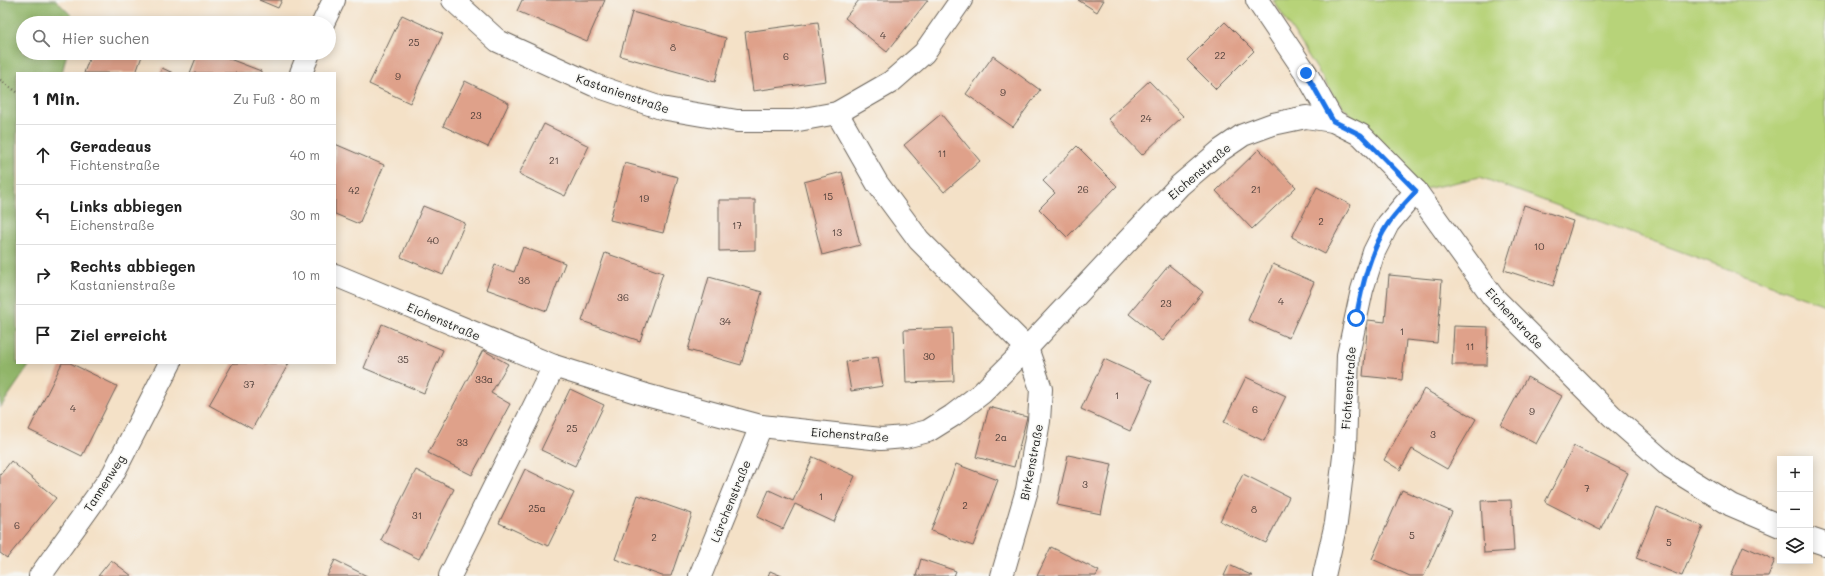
<!DOCTYPE html>
<html lang="de">
<head>
<meta charset="utf-8">
<style>
	body { margin:0; font-family:Mali,sans-serif; background:#f2f2f2; color:#222 }
	.controls { position:absolute; right:12px; bottom:12px; display:grid; overflow:hidden; border-radius:0px; box-shadow:0 2px 10px #0003 }
	.controls button { width:36px; height:36px; display:grid; place-items:center; padding:0; border:0; border-bottom:1px solid #e0e0e0; background:#fff; color:#222; font:20px sans-serif }
	.stop { position:absolute; width:12px; height:12px; margin:-9px; border:3px solid #1a73e8; border-radius:50%; background:#fff }
	.stop.end { background:#1a73e8; border-color:#fff; box-shadow:0 1px 4px #0008 }
	.list { margin:0; padding:0; list-style:none }
	h2 { display:flex; justify-content:space-between; align-items:center; height:52px; margin:0; padding:0 16px; font-size:17px }
	h2 small { font-size:13px; font-weight:400; color:#767676 }
	.list li { display:grid; grid-template-columns:26px 1fr auto; gap:12px; align-items:center; box-sizing:border-box; height:60px; padding:0 16px; border-top:1px solid #e0e0e0 }
	.list b { display:block; font-size:15px; white-space:nowrap }
	.list p { margin:0; font-size:13px; white-space:nowrap; color:#767676 }
	.list em { font-size:13px; font-style:normal; color:#767676 }
	.icon { flex:none; width:22px; height:22px; fill:none; stroke:currentColor; stroke-width:2; stroke-linecap:round; stroke-linejoin:round }
	.map { position:relative; flex:none; width:1825px; height:576px; overflow:hidden }
	.search { position:absolute; background:#fff; box-shadow:0 2px 10px #0003; left:16px; top:16px; width:320px; height:44px; display:flex; align-items:center; gap:10px; box-sizing:border-box; padding:0 14px; border-radius:22px; color:#767676; font-size:15px }
	.panel { position:absolute; background:#fff; box-shadow:0 2px 10px #0003; left:16px; top:72px; width:320px; height:292px; border-radius:0px }
	.map>svg:first-child { display:block }
	.green { fill:#b7d379; stroke:#6a784a }
	.forest { fill:#91b569; stroke:#566842 }
	.building { fill:#dfa18a }
	.lines { fill:none; stroke-linecap:round; stroke-linejoin:round }
	.street-casing { stroke:#686158; stroke-width:24 }
	.path { stroke:#686158; stroke-width:2.5; stroke-dasharray:1 3; stroke-linecap:butt }
	.street { stroke:#fff; stroke-width:22 }
	.route { stroke:#1a73e8; stroke-width:5 }
	.labels { text-anchor:middle; dominant-baseline:central; stroke-width:3; stroke-linejoin:round; paint-order:stroke }
	.number-label { font-size:10px; fill:#4d3d38 }
	.street-label { font-size:12px; fill:#1c1c1c; stroke:#f6f6f2 }
</style>
</head>
<body>
<div class="map">
<svg width="1825" height="576" viewBox="0 0 1825 576">
	<rect width="100%" height="100%" fill="#f6f6f2"/>
	<filter id="ink" filterUnits="userSpaceOnUse"><feTurbulence type="fractalNoise" baseFrequency=".025" numOctaves="2"/><feDisplacementMap in="SourceGraphic" scale="8" xChannelSelector="R" yChannelSelector="G"/><feConvolveMatrix kernelMatrix="1 2 1 2 8 2 1 2 1" color-interpolation-filters="sRGB"/></filter>
	<filter id="wash" filterUnits="userSpaceOnUse"><feTurbulence type="fractalNoise" baseFrequency=".012" numOctaves="4" result="noise"/><feDisplacementMap in="SourceGraphic" scale="16" xChannelSelector="R" yChannelSelector="G"/><feGaussianBlur stdDeviation="0.9" result="paint"/><feColorMatrix in="noise" values="0 0 0 0 0 0 0 0 0 0 0 0 0 0 0 0 0 1.4 0 .05"/><feComposite in="paint" operator="in"/></filter>
	<g filter="url(#wash)">
		<rect width="100%" height="100%" fill="#f4e1c7"/>
		<!-- green -->
		<polygon class="green" points="1273,0 1825,0 1825,305 1480,177 1416,191 1334,96"/>
		<!-- forest -->
		<polygon class="forest" points="0,0 56,0 76,20 75,23 23,23 23,53 67,53 62,73 17,73 17,363 31,363 0,408"/>
		<g id="blocks">
			<!-- building -->
			<g class="building">
				<polygon points="259,0 282,0 278,8"/>
				<polygon points="522,0 605,0 587,41 517,11"/>
				<polygon points="859,0 928,0 887,52 845,18"/>
				<polygon points="1078,0 1104,0 1097,12"/>
				<polygon points="632,12 726,38 715,82 620,56"/>
				<polygon points="402,15 443,34 410,103 369,84"/>
				<polygon points="104,19 115,23 102,23"/>
				<polygon points="818,22 826,81 753,91 745,32"/>
				<polygon points="1225,22 1254,51 1216,89 1187,60"/>
				<polygon points="91,53 143,53 136,73 84,73"/>
				<polygon points="198,53 214,53 261,71 261,73 190,73"/>
				<polygon points="993,56 1040,90 1013,127 966,94"/>
				<polygon points="162,68 173,73 160,73"/>
				<polygon points="465,81 509,103 488,147 443,126"/>
				<polygon points="1149,81 1183,116 1142,155 1108,119"/>
				<polygon points="941,114 980,161 944,192 904,145"/>
				<polygon points="544,124 589,146 565,196 519,174"/>
				<polygon points="335,144 384,165 359,224 335,214"/>
				<polygon points="1077,146 1117,186 1067,237 1039,209 1055,193 1043,181"/>
				<polygon points="1259,149 1296,187 1252,229 1216,191"/>
				<polygon points="625,163 678,177 663,233 610,220"/>
				<polygon points="842,172 860,245 822,255 804,182"/>
				<polygon points="1317,187 1351,205 1325,254 1292,237"/>
				<polygon points="719,200 755,200 755,250 719,251"/>
				<polygon points="1524,205 1573,221 1553,286 1504,270"/>
				<polygon points="423,206 465,223 443,275 401,257"/>
				<polygon points="523,247 565,263 547,311 486,289 495,265 514,272"/>
				<polygon points="605,253 663,273 640,341 582,321"/>
				<polygon points="1273,264 1314,282 1289,338 1248,320"/>
				<polygon points="1169,265 1203,292 1163,341 1129,314"/>
				<polygon points="1389,275 1442,280 1437,343 1406,340 1402,380 1363,376 1368,320 1385,322"/>
				<polygon points="709,277 762,292 741,365 688,350"/>
				<polygon points="382,324 443,350 424,393 364,368"/>
				<polygon points="1454,326 1488,327 1487,365 1452,365"/>
				<polygon points="952,328 954,381 906,383 904,330"/>
				<polygon points="483,350 508,364 491,393 510,404 472,475 428,453"/>
				<polygon points="878,357 883,386 851,391 846,362"/>
				<polygon points="1104,359 1152,381 1130,431 1081,409"/>
				<polygon points="62,363 70,363 117,386 82,456 29,430"/>
				<polygon points="233,363 289,363 252,429 209,405"/>
				<polygon points="1246,377 1286,396 1264,441 1224,422"/>
				<polygon points="1527,377 1562,396 1536,444 1501,425"/>
				<polygon points="570,389 604,405 575,466 541,450"/>
				<polygon points="1424,389 1476,419 1447,469 1412,449 1400,470 1384,460"/>
				<polygon points="989,407 1027,417 1014,467 976,457"/>
				<polygon points="1574,446 1628,473 1600,530 1545,502"/>
				<polygon points="1068,455 1112,464 1101,514 1057,505"/>
				<polygon points="813,457 855,476 834,522 795,504 783,529 757,517 769,490 793,501"/>
				<polygon points="11,461 56,498 7,558 0,553 0,475"/>
				<polygon points="956,464 998,480 973,546 931,531"/>
				<polygon points="525,469 574,493 548,546 499,523"/>
				<polygon points="416,470 454,489 419,559 381,540"/>
				<polygon points="1243,474 1289,497 1266,543 1220,521"/>
				<polygon points="1402,490 1452,512 1424,576 1410,576 1372,559"/>
				<polygon points="638,495 692,514 671,576 662,576 615,559"/>
				<polygon points="1511,500 1514,551 1484,553 1481,501"/>
				<polygon points="1657,507 1703,526 1682,576 1636,558"/>
				<polygon points="1743,546 1775,560 1768,576 1731,576"/>
				<polygon points="1051,547 1099,571 1096,576 1037,576"/>
				<polygon points="921,559 956,571 954,576 916,576"/>
				<polygon points="111,560 132,576 98,576"/>
				<polygon points="335,560 367,576 327,576"/>
				<polygon points="1229,565 1253,576 1224,576"/>
				<polygon points="770,571 782,576 768,576"/>
			</g>
		</g>
	</g>
	<g filter="url(#ink)">
		<use href="#blocks" fill-opacity="0" stroke="#686158" stroke-width="1"/>
		<g class="lines">
			<defs>
				<g id="street">
					<polyline points="453,0 498,41 594,85 661,108 737,121 793,121 837,113 891,82 924,53 961,0"/>
					<polyline points="1257,0 1306,73 1333,121"/>
					<polyline points="323,23 334,0"/>
					<polyline points="301,73 309,53"/>
					<polyline points="837,113 877,183 919,240 1027,348 1041,389 1039,421 1027,490 1002,576"/>
					<polyline points="335,275 554,366 646,395 761,426 881,439 905,437 928,431 952,416 982,393 1027,348 1179,186 1221,150 1243,135 1273,124 1306,117 1333,121 1361,135 1416,191 1493,297 1612,416 1671,468 1731,505 1780,526"/>
					<polyline points="1810,539 1825,544"/>
					<polyline points="40,576 113,474 170,363"/>
					<polyline points="450,576 554,366"/>
					<polyline points="700,576 761,426"/>
					<polyline points="1324,576 1336,523 1345,448 1348,355 1362,290 1374,252 1388,224 1416,191"/>
				</g>
			</defs>
			<!-- street casing -->
			<use href="#street" class="street-casing"/>
			<!-- path -->
			<polyline class="path" points="0,80 17,92"/>
			<!-- street -->
			<use href="#street" class="street"/>
		</g>
	</g>
	<g class="lines" filter="url(#ink)">
		<!-- route -->
		<path class="route" d="M1306 73 1333 121 1361 135 1416 191C1407 202 1396 212 1388 224 1370 251 1362 286 1356 318"/>
	</g>
	<g class="labels">
		<!-- number labels -->
		<g class="number-label">
			<text x="883" y="35">4</text>
			<text x="414" y="42">25</text>
			<text x="673" y="47">8</text>
			<text x="1220" y="55">22</text>
			<text x="786" y="56">6</text>
			<text x="398" y="76">9</text>
			<text x="1003" y="92">9</text>
			<text x="476" y="115">23</text>
			<text x="1146" y="118">24</text>
			<text x="942" y="153">11</text>
			<text x="554" y="160">21</text>
			<text x="1083" y="189">26</text>
			<text x="1256" y="189">21</text>
			<text x="354" y="190">42</text>
			<text x="828" y="196">15</text>
			<text x="644" y="198">19</text>
			<text x="1321" y="221">2</text>
			<text x="737" y="225">17</text>
			<text x="837" y="232">13</text>
			<text x="433" y="240">40</text>
			<text x="1539" y="246">10</text>
			<text x="524" y="280">38</text>
			<text x="623" y="297">36</text>
			<text x="1281" y="301">4</text>
			<text x="1166" y="303">23</text>
			<text x="725" y="321">34</text>
			<text x="1402" y="331">1</text>
			<text x="1470" y="346">11</text>
			<text x="929" y="356">30</text>
			<text x="403" y="359">35</text>
			<text x="484" y="379">33a</text>
			<text x="249" y="384">37</text>
			<text x="1117" y="395">1</text>
			<text x="73" y="408">4</text>
			<text x="1255" y="409">6</text>
			<text x="1532" y="411">9</text>
			<text x="572" y="428">25</text>
			<text x="1433" y="434">3</text>
			<text x="1001" y="437">2a</text>
			<text x="462" y="442">33</text>
			<text x="1085" y="484">3</text>
			<text x="1587" y="488">7</text>
			<text x="821" y="496">1</text>
			<text x="965" y="505">2</text>
			<text x="537" y="508">25a</text>
			<text x="1254" y="509">8</text>
			<text x="417" y="515">31</text>
			<text x="17" y="525">6</text>
			<text x="1412" y="535">5</text>
			<text x="654" y="537">2</text>
			<text x="1669" y="542">5</text>
		</g>
		<!-- street labels -->
		<g class="street-label">
			<text transform="translate(623 93) rotate(19)">Kastanienstraße</text>
			<text transform="translate(1199 171) rotate(-41)">Eichenstraße</text>
			<text transform="translate(1515 318) rotate(47)">Eichenstraße</text>
			<text transform="translate(444 321) rotate(23)">Eichenstraße</text>
			<text transform="translate(1348 388) rotate(-86)">Fichtenstraße</text>
			<text transform="translate(850 434) rotate(4)">Eichenstraße</text>
			<text transform="translate(1031 462) rotate(-79)">Birkenstraße</text>
			<text transform="translate(104 483) rotate(-57)">Tannenweg</text>
			<text transform="translate(730 501) rotate(-68)">Lärchenstraße</text>
		</g>
	</g>
</svg>
<div class="controls">
<button>+</button>
<button>−</button>
<button><svg class="icon" aria-label="layers" viewBox="0 0 24 24"><path d="M12 4l9 5-9 5-9-5zM3 14l9 5 9-5"/></svg></button>
</div>
<div class="stop" style="left:1356px;top:318px"></div>
<div class="stop end" style="left:1306px;top:73px"></div>
<div class="search"><svg class="icon" aria-label="search" viewBox="0 0 24 24"><circle cx="10" cy="10" r="6"/><path d="M15 15l6 6"/></svg>Hier suchen</div>
<section class="panel">
<h2>1 Min.<small>Zu Fuß · 80 m</small></h2>
<ul class="list">
<li><svg class="icon" aria-label="ahead" viewBox="0 0 24 24"><path d="M12 20V5M6 11l6-6 6 6"/></svg><div><b>Geradeaus</b><p>Fichtenstraße</p></div><em>40 m</em></li>
<li><svg class="icon" aria-label="left" viewBox="0 0 24 24"><path d="M17 20v-9H6M10 6l-5 5 5 5"/></svg><div><b>Links abbiegen</b><p>Eichenstraße</p></div><em>30 m</em></li>
<li><svg class="icon" aria-label="right" viewBox="0 0 24 24"><path d="M7 20v-9h11M14 6l5 5-5 5"/></svg><div><b>Rechts abbiegen</b><p>Kastanienstraße</p></div><em>10 m</em></li>
<li><svg class="icon" aria-label="arrive" viewBox="0 0 24 24"><path d="M6 21V4h12l-3 4 3 4H6"/></svg><div><b>Ziel erreicht</b></div></li>
</ul>
</section>
</div>
</body>
</html>
